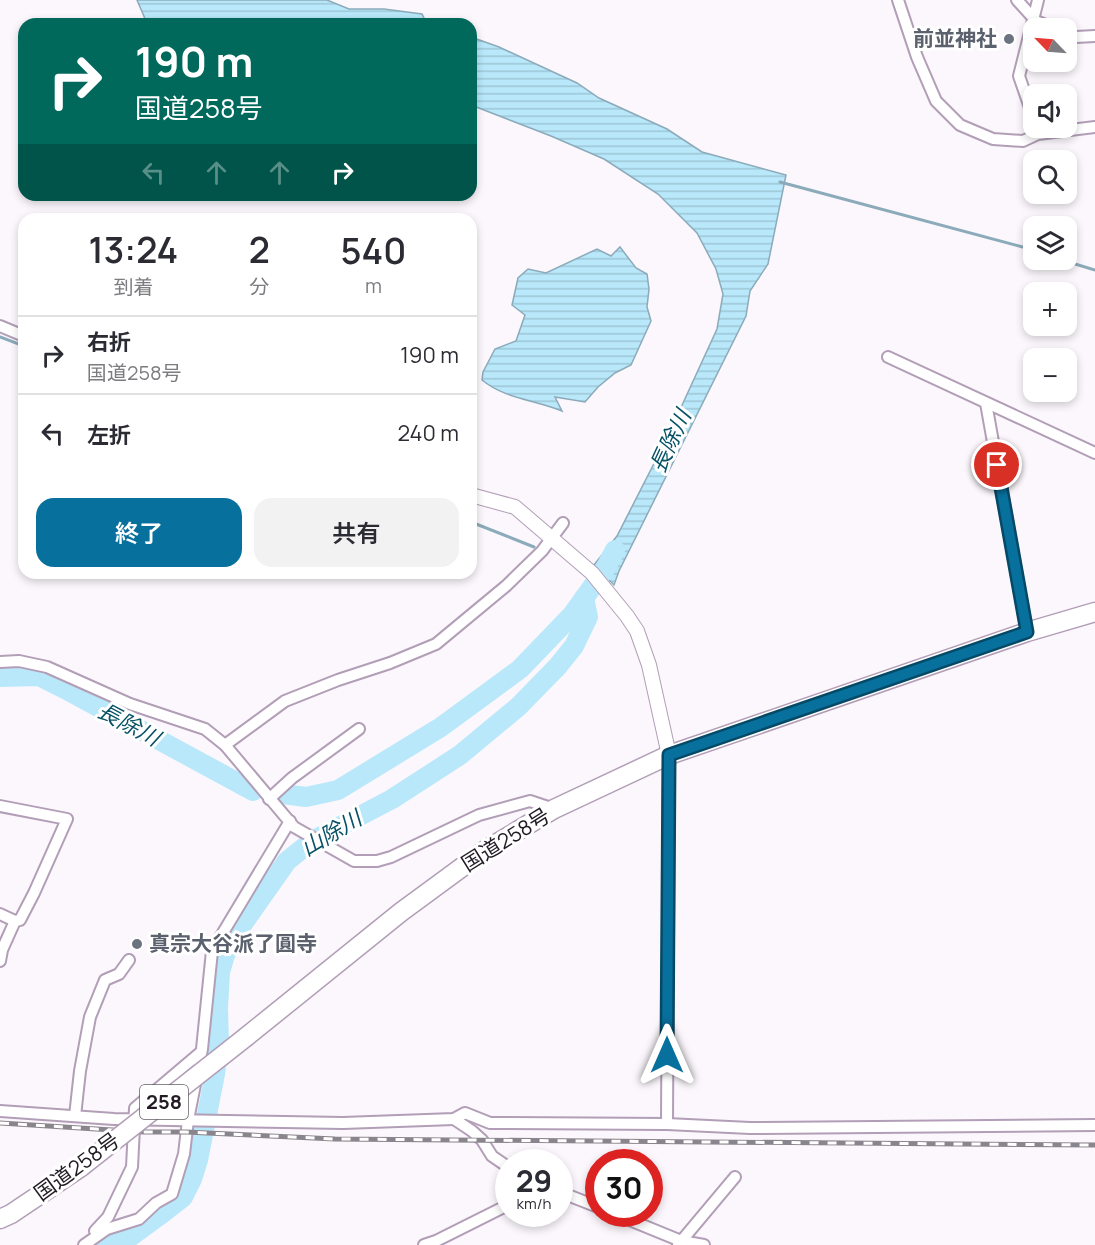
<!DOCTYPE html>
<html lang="ja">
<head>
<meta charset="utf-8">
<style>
  :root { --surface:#fff; --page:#f2f2f3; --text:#2b2b33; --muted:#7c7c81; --line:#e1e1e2; --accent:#08709d }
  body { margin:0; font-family:Manrope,"Noto Sans JP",sans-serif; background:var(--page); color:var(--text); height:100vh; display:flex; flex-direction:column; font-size:22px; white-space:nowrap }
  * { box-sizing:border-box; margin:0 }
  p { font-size:20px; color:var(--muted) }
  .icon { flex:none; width:33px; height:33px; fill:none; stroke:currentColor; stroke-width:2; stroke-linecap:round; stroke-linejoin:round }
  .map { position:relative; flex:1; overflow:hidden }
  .panel { position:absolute; left:18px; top:213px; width:459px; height:366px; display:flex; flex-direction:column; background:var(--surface); border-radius:18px; box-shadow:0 3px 9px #0003 }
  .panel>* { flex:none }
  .top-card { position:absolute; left:18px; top:18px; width:459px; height:183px; border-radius:18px; box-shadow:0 3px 9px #0003; background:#00695c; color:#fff; overflow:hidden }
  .needle { width:39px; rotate:295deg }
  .fabs { position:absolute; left:1023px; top:18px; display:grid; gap:12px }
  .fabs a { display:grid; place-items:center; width:54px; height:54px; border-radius:12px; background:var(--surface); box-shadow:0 3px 9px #0003; font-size:30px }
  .speed { position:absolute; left:495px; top:1149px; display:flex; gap:12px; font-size:30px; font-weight:700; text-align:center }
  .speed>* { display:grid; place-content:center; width:78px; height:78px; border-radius:50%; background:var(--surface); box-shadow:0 3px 9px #0003; line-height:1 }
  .speed small { font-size:15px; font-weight:400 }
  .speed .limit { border:9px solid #d22; background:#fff; color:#111 }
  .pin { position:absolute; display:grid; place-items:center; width:51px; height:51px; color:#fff; margin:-26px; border:3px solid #fff; border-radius:50%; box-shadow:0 2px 6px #0007 }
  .me { position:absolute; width:66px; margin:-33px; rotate:0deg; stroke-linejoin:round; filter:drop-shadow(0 0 4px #0008) }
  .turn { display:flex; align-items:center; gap:21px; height:126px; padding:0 18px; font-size:27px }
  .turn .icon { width:78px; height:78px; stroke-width:2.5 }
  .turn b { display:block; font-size:42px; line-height:51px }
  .lanes { display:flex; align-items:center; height:57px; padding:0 18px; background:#0003; justify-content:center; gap:30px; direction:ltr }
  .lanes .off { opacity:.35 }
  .eta { display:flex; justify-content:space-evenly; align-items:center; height:102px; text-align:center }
  .eta b { font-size:36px; font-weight:600; line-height:42px }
  .primary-button { display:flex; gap:12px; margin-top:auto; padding:12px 18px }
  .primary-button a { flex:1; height:69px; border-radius:18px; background:var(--accent); color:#fff; font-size:24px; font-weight:600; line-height:69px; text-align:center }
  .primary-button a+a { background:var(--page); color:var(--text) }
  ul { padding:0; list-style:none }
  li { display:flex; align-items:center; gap:18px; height:78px; padding:0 18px; border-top:2px solid var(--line) }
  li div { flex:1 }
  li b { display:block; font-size:22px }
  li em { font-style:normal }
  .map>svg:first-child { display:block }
  .water { fill:url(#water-rules); stroke:#8baaba; stroke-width:1.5 }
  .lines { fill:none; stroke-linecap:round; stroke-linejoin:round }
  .stream { stroke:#8baaba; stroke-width:3 }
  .river { stroke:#b8e8fa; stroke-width:20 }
  .street-casing { stroke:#b29eb7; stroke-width:14 }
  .secondary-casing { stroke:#b29eb7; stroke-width:16 }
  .highway-casing { stroke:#b29eb7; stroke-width:21 }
  .street { stroke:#fff; stroke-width:10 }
  .secondary { stroke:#fff; stroke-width:14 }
  .highway { stroke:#fff; stroke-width:18 }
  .rail-casing { stroke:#8a858c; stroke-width:5 }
  .rail { stroke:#fff; stroke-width:3; stroke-dasharray:9; stroke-linecap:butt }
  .highway-bridge-casing { stroke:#b29eb7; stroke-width:21; stroke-linecap:butt }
  .highway-bridge { stroke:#fff; stroke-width:18 }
  .route-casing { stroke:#054966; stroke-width:15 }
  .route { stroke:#08709d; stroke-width:10 }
  .worship-dot { fill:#6b7280; stroke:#fff; stroke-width:2 }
  .labels { text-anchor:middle; stroke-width:6; stroke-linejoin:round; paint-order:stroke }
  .shield { fill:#fff; stroke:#645f66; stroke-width:1.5 }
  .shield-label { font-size:20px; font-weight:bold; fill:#221b24 }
  .worship-label { font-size:21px; font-weight:bold; fill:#5b616d; stroke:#fff; text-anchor:end }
  .street-label { font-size:21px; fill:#221b24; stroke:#fff }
  .water-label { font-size:22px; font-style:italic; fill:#075266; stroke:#fff }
</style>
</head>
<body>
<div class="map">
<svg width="1095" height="1245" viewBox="0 0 1095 1245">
  <defs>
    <pattern id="water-rules" width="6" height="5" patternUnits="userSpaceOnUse" patternTransform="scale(1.5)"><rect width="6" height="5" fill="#b8e8fa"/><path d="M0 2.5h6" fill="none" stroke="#9ec6d6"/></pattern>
  </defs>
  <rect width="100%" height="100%" fill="#fbf7fc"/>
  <g class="water">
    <polygon points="137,0 327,0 349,9 384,9 422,14 426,22 432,24 154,24 146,21"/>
    <polygon points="471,37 499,47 577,83 599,98 667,129 702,152 786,175 768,264 750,291 746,316 619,571 614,585 594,565 617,536 666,440 717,329 723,294 716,269 697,233 658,194 604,159 551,136 471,105"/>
    <path d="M 620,247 L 636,268 L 647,274 L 649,289 L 647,307 L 651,321 L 631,365 L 615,373 L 598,387 L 585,402 L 555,397 L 562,411 C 536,400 505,399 482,380 L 483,372 L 495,349 L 516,341 L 525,315 L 512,305 L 518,278 L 528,269 L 546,273 L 597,249 L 611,256 Z"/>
  </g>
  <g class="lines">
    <g class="stream">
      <polyline points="780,182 1034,250"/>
      <polyline points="1062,260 1095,270"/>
      <polyline points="0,337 24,346"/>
      <polyline points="471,522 534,547"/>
    </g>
    <g class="river">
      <polyline points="0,677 39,676 65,689 253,791"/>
      <polyline points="283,794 306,797 338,790 441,727 520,669 572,615 605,569 615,550"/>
      <polyline points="105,1245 130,1237 160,1215 183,1197 192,1179 198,1160 215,1074 219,1043 218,1008 220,972 225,955 237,932 287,861 312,841 392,799 460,755 519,706 558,666 574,646 588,617 584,598"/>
    </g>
    <g class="street-casing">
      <g id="street">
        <polyline points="898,0 917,57 936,101 960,125 993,139 1023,141 1038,134 1095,127"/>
        <polyline points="1017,0 1036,21 1053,28"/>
        <polyline points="1066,34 1076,37 1095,36"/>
        <polyline points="1034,119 1019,76 1038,0"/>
        <polyline points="0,326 24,336"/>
        <polyline points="888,357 1095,453"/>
        <polyline points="986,403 1027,632"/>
        <polyline points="0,662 19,661 47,667 130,704 205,729 225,745 294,827 354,861 377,861 391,857 479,815 530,801 554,809"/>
        <polyline points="225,745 285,701 338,680 390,663 436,644 506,586 542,551 563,523"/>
        <polyline points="269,799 292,778 359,729"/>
        <polyline points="0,806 67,819 34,893 20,920 15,921 0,914"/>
        <polyline points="0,961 2,950 15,921"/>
        <polyline points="0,1111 114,1119 343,1123 454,1119 465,1113 490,1123 667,1124 750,1128 1095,1125"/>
        <polyline points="75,1116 80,1071 90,1017 105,980 119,974 129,960"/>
        <polyline points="454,1119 472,1131 482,1140 492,1156 508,1167"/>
        <polyline points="667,1124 669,755"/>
        <polyline points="560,1192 598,1207"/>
        <polyline points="615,1214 681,1241 704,1245"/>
        <polyline points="95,1231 108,1217 132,1167 135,1108 201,1052"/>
        <polyline points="84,1245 107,1229 139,1219 156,1203 172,1194 184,1154 188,1120 202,1049 212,951 290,821"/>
        <polyline points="424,1245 436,1241 508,1205"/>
        <polyline points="678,1245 735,1177"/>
      </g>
    </g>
    <g class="secondary-casing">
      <polyline id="secondary" points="471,495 515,507 592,573 627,616 637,631 649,665 669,755"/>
    </g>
    <g class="highway-casing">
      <g id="highway">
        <polyline points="246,1037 401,912 484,851 554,809 669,755 1027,632 1095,612"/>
        <polyline points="0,1219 11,1214 81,1167"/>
      </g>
    </g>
    <use href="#street" class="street"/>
    <use href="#secondary" class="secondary"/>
    <use href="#highway" class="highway"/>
    <g class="rail-casing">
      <polyline id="rail" points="0,1123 144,1132 186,1132 335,1139 1095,1145"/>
    </g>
    <use href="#rail" class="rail"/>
    <g class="highway-bridge-casing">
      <polyline id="highway-bridge" points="81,1167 246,1037"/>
    </g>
    <use href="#highway-bridge" class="highway-bridge"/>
  </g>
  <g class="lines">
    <g class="route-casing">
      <polyline id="route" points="667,1055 669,755 1027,632 997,465"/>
    </g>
    <use href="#route" class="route"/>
  </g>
  <g class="worship-dot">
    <circle cx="1009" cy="39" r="6"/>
    <circle cx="137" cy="944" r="6"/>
  </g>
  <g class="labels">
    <rect class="shield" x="140" y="1085" width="48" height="34" rx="4.5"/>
    <g class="shield-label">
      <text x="164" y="1109">258</text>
    </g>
    <g class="worship-label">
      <text x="997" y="46">前並神社</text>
      <text x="149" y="951" text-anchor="start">真宗大谷派了圓寺</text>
    </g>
    <g class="street-label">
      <text transform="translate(506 840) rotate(-32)" y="7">国道258号</text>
      <text transform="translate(77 1167) rotate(-36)" y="7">国道258号</text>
    </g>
    <g class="water-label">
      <text transform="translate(670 441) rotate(-65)" y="8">長除川</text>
      <text transform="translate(129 724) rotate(28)" y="8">長除川</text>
      <text transform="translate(331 833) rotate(-31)" y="8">山除川</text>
    </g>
  </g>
</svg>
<div class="fabs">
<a><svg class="needle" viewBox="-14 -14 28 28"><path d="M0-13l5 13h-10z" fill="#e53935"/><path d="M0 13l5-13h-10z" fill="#7c7c81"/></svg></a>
<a><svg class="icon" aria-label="sound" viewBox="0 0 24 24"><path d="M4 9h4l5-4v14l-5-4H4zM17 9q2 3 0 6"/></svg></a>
<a><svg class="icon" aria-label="search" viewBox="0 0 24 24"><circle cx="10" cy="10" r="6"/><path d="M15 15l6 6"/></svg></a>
<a><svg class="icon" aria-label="layers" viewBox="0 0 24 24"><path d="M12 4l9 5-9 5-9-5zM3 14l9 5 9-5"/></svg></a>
<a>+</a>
<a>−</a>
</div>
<div class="speed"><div>29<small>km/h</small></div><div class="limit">30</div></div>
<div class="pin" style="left:997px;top:465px;background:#d93025"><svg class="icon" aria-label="arrive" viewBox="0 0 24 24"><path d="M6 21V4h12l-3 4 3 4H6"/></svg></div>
<svg class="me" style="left:667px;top:1055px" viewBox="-20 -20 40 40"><path d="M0-17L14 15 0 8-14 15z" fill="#08709d" stroke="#fff" stroke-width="4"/></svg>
<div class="top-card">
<div class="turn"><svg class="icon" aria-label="right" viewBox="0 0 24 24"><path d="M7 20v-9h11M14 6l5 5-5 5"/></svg><div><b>190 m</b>国道258号</div></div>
<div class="lanes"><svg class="icon off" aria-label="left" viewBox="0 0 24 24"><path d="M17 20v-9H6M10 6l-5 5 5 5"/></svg><svg class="icon off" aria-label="ahead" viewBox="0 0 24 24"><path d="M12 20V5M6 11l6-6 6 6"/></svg><svg class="icon off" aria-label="ahead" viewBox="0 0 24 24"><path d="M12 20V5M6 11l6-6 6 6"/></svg><svg class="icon" aria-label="right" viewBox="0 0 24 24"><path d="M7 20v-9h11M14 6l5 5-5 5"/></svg></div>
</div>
<section class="panel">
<div class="eta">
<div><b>13:24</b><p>到着</p></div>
<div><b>2</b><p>分</p></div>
<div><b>540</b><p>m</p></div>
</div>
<ul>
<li><svg class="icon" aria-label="right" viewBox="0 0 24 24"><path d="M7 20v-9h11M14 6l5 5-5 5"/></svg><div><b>右折</b><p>国道258号</p></div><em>190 m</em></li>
<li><svg class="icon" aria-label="left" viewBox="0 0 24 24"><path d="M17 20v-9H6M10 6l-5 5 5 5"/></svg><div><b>左折</b></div><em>240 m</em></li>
</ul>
<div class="primary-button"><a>終了</a><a>共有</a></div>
</section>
</div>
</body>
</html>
